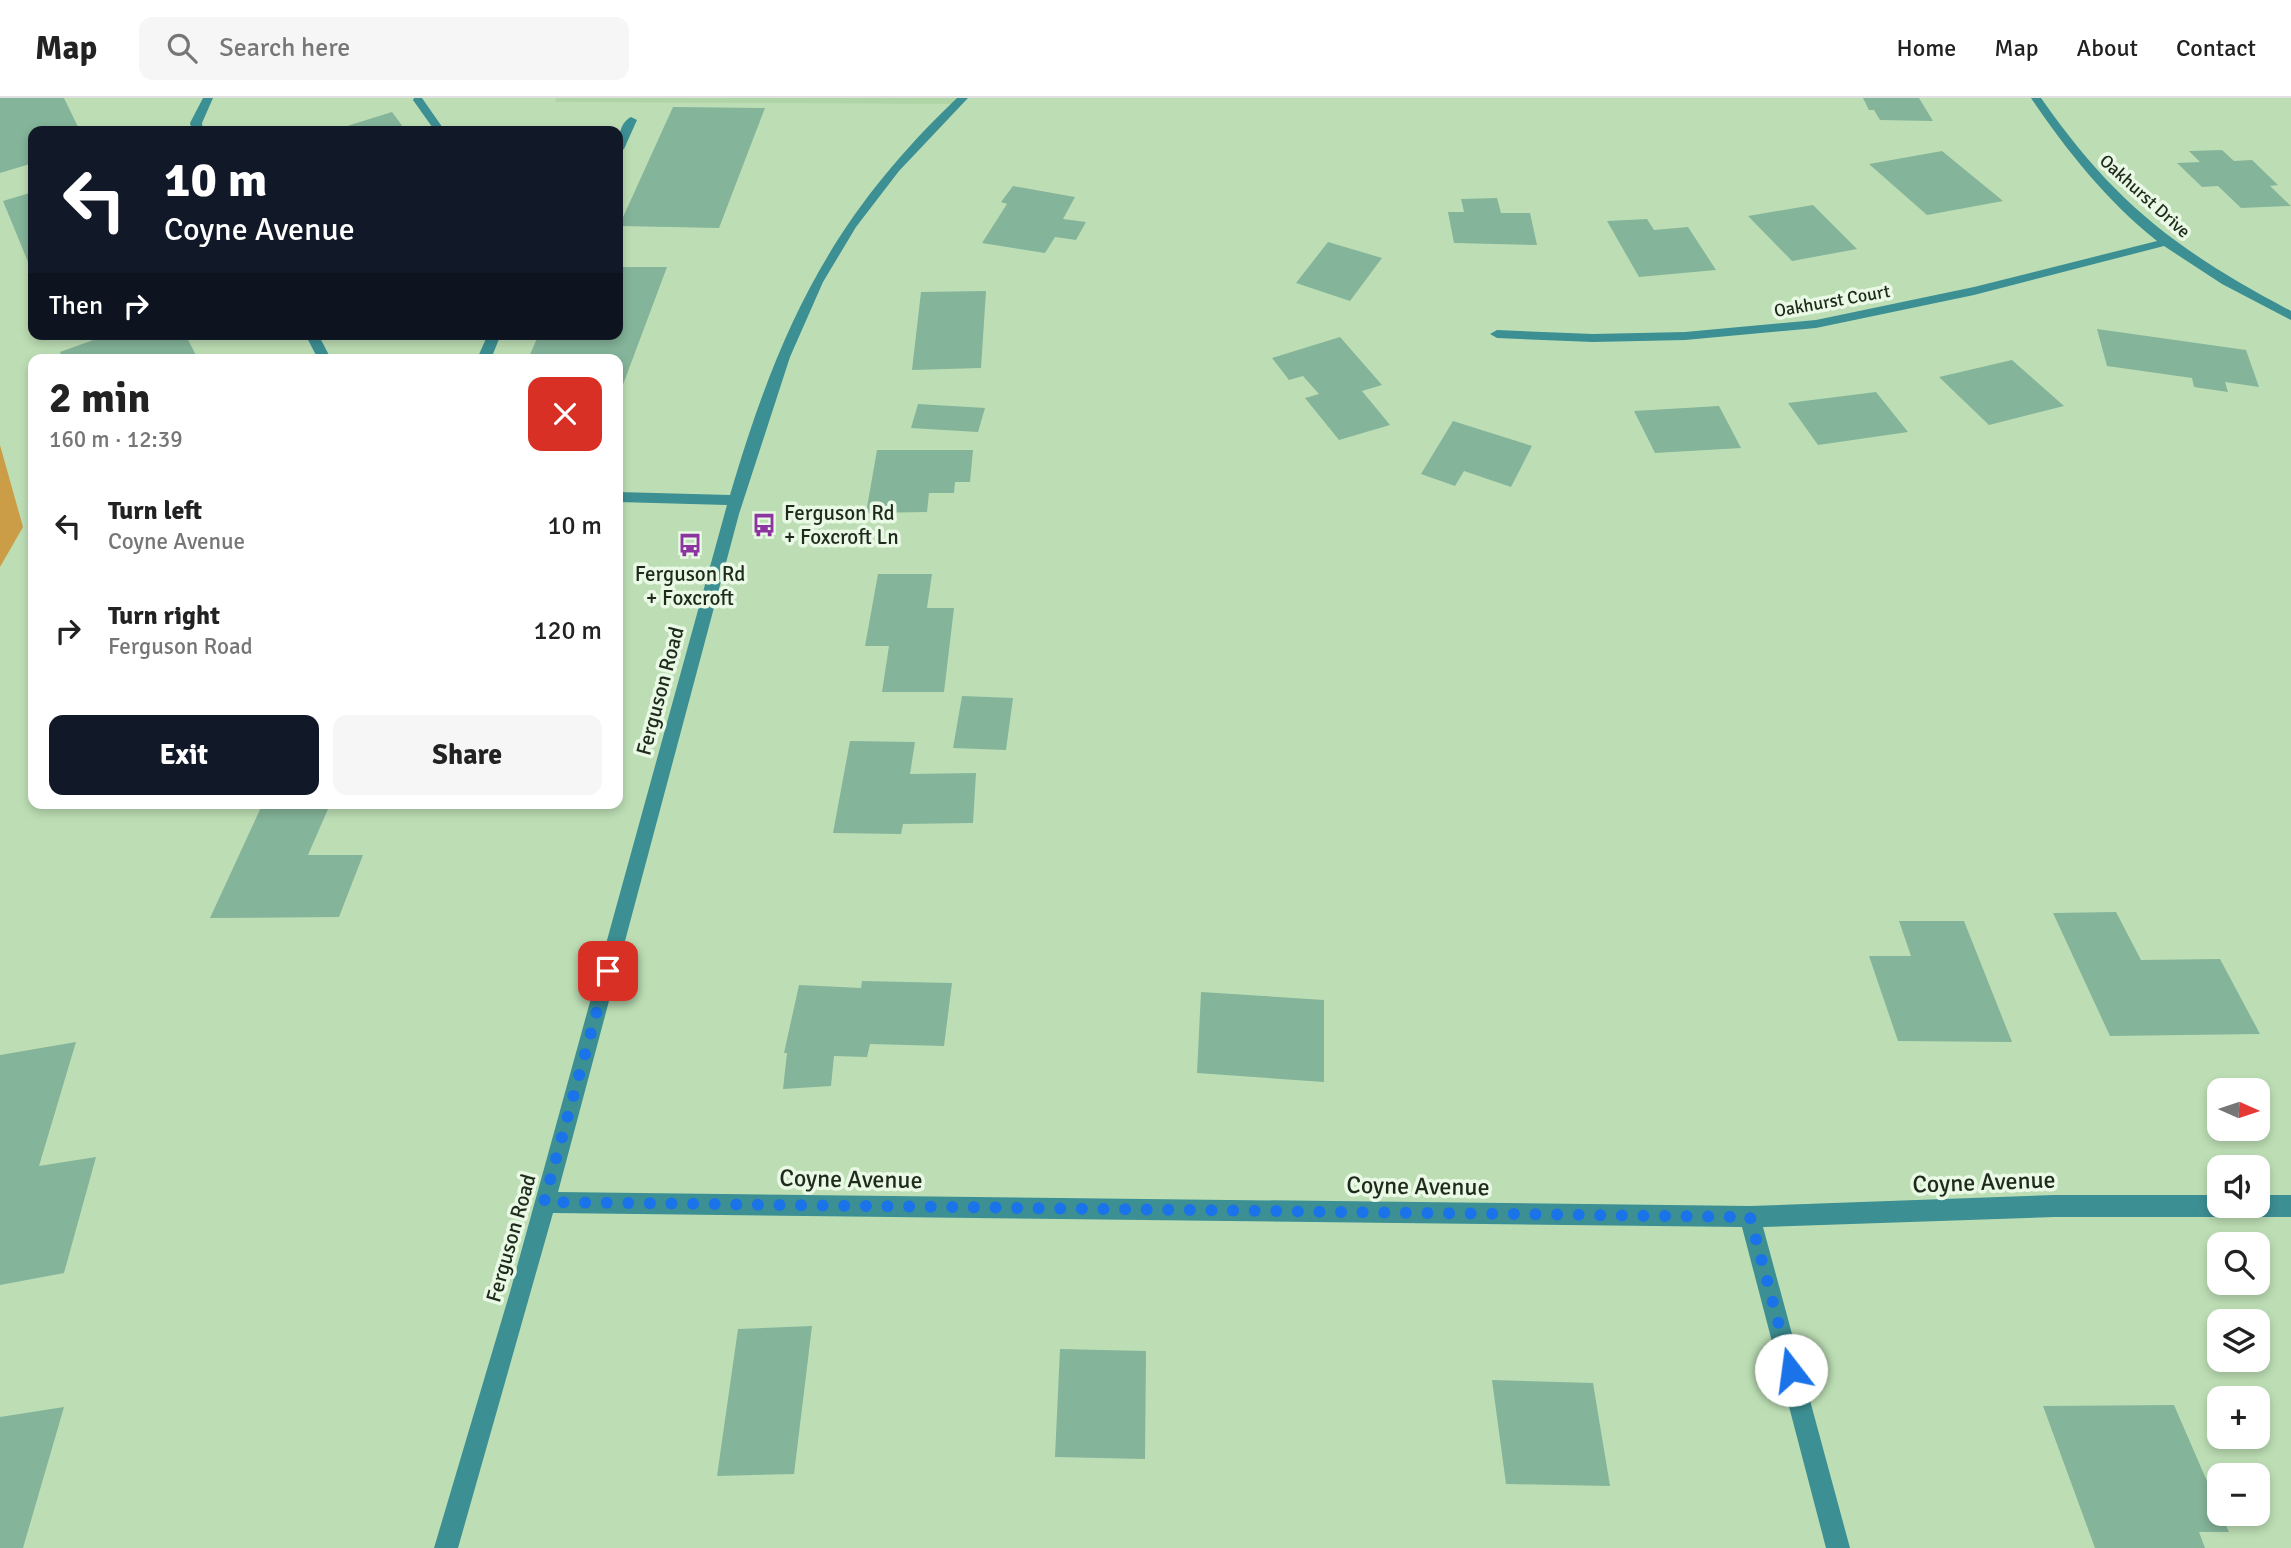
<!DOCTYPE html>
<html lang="en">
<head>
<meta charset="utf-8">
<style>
  :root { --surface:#fff; --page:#f6f6f6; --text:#222; --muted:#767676; --line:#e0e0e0; --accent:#111827 }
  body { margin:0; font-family:Signika,sans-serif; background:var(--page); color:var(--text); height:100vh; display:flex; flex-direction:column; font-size:26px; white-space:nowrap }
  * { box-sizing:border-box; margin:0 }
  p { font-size:23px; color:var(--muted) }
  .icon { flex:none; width:38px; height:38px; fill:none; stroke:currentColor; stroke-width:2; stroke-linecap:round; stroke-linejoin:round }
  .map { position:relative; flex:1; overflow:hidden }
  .details { position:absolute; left:28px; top:256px; width:595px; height:455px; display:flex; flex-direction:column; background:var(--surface); border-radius:14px; box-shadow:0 4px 10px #0003 }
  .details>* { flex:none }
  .hud { position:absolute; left:28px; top:28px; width:595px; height:214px; border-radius:14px; box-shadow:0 4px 10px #0003; background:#111827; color:#fff; overflow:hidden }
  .needle { width:46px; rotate:93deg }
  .tools { position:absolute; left:2207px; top:980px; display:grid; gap:14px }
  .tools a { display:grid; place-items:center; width:63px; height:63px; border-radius:14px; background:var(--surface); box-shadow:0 4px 10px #0003; font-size:35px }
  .pin { position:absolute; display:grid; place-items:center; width:60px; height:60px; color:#fff; margin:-30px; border-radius:14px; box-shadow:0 4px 10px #0006 }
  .me { position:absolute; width:77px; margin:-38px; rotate:345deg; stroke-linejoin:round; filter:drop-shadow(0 0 5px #0008) }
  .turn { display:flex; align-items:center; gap:24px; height:147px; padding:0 21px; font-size:32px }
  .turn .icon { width:91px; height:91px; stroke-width:2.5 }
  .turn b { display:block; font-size:49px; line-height:60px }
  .then { display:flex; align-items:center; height:66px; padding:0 21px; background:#0003; gap:14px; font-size:26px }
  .round { display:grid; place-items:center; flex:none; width:74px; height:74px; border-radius:14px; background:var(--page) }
  .summary { display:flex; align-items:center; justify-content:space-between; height:119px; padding:0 21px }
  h1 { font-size:42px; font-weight:800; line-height:52px }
  .cta { display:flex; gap:14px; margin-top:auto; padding:14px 21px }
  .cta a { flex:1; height:80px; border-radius:14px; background:var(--accent); color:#fff; font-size:28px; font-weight:800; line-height:80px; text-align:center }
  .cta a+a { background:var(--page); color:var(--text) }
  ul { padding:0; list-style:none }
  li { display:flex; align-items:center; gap:21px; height:105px; padding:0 21px }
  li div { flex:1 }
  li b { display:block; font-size:26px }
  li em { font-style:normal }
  header { display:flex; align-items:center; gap:42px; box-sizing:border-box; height:98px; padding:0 35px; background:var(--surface); border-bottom:2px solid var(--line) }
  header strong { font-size:33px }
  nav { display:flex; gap:38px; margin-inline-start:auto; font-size:24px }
  .search { width:490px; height:63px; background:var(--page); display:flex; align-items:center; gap:18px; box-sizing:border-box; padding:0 24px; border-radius:14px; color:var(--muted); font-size:26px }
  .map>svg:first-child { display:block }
  .built { fill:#afd4a5 }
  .forest { fill:#cc9d47 }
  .building { fill:#84b499 }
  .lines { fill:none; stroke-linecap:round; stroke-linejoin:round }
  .minor { fill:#3c8f93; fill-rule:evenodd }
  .route { stroke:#1a73e8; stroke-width:12; stroke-dasharray:0 21.6 }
  .labels { text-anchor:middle; stroke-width:7; stroke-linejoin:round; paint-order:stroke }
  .far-street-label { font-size:18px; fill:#1e2a1b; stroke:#e9f9e5 }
  .poi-label { font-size:21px; fill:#1e2a1b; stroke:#e9f9e5; text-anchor:start }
  .street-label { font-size:21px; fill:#1e2a1b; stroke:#e9f9e5 }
  .near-street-label { font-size:24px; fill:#1e2a1b; stroke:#e9f9e5 }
</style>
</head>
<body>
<header>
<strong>Map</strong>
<div class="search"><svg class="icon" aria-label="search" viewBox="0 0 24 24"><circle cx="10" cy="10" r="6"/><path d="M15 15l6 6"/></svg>Search here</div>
<nav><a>Home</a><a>Map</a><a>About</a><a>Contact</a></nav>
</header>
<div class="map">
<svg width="2291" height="1450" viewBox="0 0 2291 1450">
  <rect width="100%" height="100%" fill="#bddeb5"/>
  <polygon class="built" points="556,0 963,0 957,6 555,4"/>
  <polygon class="forest" points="0,347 23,429 0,469"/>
  <g class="building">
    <polygon points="0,0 64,0 80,33 33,33 33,65 0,75"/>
    <polygon points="1863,0 1919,0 1933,23 1880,22 1874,12 1869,12"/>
    <polygon points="673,9 765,10 719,130 619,128"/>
    <polygon points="392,14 406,33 331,33"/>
    <polygon points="2222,52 2234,63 2252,62 2278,87 2270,88 2291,108 2241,110 2218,88 2202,89 2177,65 2200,64 2189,53"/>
    <polygon points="1942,53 2003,103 1927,117 1869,66"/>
    <polygon points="1013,88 1075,99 1063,121 1086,124 1076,142 1055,139 1045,155 982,145 1007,106 1001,104"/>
    <polygon points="33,94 33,176 3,103"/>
    <polygon points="1497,100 1501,115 1530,115 1537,147 1454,145 1448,114 1464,114 1461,101"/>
    <polygon points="1813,107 1857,151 1792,163 1748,118"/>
    <polygon points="1647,121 1654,132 1688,129 1716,172 1639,179 1607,123"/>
    <polygon points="1328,144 1382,160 1350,203 1296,185"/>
    <polygon points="618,169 667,169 618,300 618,261 528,261 539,236 618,236"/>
    <polygon points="986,193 981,270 912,272 921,194"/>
    <polygon points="2097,231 2246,252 2259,289 2225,284 2228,294 2194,289 2192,280 2107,268"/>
    <polygon points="110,236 185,236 198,261 63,261 60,254"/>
    <polygon points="1340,239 1382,287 1362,293 1390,327 1339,342 1305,300 1319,296 1303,278 1289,282 1272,260"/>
    <polygon points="2012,262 2064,308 1989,327 1939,279"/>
    <polygon points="1876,294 1908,334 1818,347 1788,305"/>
    <polygon points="918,306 985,310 978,334 911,330"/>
    <polygon points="1719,308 1741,350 1655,355 1634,313"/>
    <polygon points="1453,323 1532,348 1511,389 1464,373 1455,388 1421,376"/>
    <polygon points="877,352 973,352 970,384 955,384 954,395 929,395 927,414 866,415"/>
    <polygon points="878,476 932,476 927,510 954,510 944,594 882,594 889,548 865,548"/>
    <polygon points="962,598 1013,600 1006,652 953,650"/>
    <polygon points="850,643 915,644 910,676 976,675 973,725 903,726 901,736 833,735"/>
    <polygon points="263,705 347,705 345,711 328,711 308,757 363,757 339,819 210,820"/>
    <polygon points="2116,814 2141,862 2220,861 2260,936 2110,938 2053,815"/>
    <polygon points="1899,823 1964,823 2012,944 1898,943 1869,858 1911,858"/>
    <polygon points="862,883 952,885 944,948 870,946 867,959 834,958 831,988 783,991 787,955 784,955 799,887 861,890"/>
    <polygon points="1201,894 1324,902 1324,984 1197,975"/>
    <polygon points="76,944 39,1068 96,1059 64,1175 0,1187 0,957"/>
    <polygon points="812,1228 794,1376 717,1378 738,1231"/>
    <polygon points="1060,1251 1146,1253 1145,1361 1055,1359"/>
    <polygon points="1492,1282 1593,1285 1610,1388 1506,1386"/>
    <polygon points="2174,1307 2229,1434 2199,1434 2205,1450 2095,1450 2043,1308"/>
    <polygon points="64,1309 23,1450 0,1450 0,1319"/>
  </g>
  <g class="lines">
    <g class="minor">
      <polygon points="203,0 213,0 202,25 203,33 192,33 190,25"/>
      <polygon points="414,0 422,0 445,33 435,33 413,2"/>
      <path d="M 957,0 L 968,0 L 899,73 L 856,129 L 823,184 L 790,259 L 739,416 L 558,1094 L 1750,1108 L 2054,1097 L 2219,1097 L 2219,1108 L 2258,1108 L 2258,1097 L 2291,1097 L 2291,1119 L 2054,1119 L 1763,1129 L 1850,1450 L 1826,1450 L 1742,1129 L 553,1115 L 458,1450 L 434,1450 L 510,1194 L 727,407 L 618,404 L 618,394 L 730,397 C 779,231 830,121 957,0 Z"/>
      <path d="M 2031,0 L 2041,0 C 2115,106 2178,153 2291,213 L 2291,222 L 2222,186 L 2164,148 L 1974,197 L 1816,230 L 1685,242 L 1593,244 L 1497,240 L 1490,236 L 1497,232 L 1593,236 L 1685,234 L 1816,222 L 1974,189 L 2157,143 C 2106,102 2067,53 2031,0 Z"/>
      <path d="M 631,19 L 637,22 L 624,51 L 618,54 C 618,42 619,25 631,19 Z"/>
      <polygon points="305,236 318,236 331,261 318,261"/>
      <polygon points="488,236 501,236 491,261 477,261"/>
    </g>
  </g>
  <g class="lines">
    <polyline class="route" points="608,873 544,1104 1750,1119 1791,1272"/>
  </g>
  <defs>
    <g id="bus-bare" transform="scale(1.89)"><path d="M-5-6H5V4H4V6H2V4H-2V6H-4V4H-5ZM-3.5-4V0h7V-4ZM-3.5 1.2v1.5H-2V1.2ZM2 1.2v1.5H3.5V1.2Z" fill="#8c34a0" stroke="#e9f9e5" stroke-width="2.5" paint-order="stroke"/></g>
  </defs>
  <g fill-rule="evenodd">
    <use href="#bus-bare" x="764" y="427"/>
    <use href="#bus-bare" x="690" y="447"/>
  </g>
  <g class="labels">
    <g class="far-street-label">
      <text transform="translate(2145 98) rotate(42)" y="6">Oakhurst Drive</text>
      <text transform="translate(1832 203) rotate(-10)" y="6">Oakhurst Court</text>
    </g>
    <g class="poi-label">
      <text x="784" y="422">Ferguson Rd<tspan x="784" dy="24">+ Foxcroft Ln</tspan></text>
      <text x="690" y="483" text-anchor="middle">Ferguson Rd<tspan x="690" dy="24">+ Foxcroft</tspan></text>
    </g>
    <g class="street-label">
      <text transform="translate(660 593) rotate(-75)" y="7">Ferguson Road</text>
      <text transform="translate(511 1140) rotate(-74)" y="7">Ferguson Road</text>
    </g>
    <g class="near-street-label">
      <text transform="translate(851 1081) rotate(1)" y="8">Coyne Avenue</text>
      <text transform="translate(1984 1084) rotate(-2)" y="8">Coyne Avenue</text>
      <text transform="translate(1418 1088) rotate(1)" y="8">Coyne Avenue</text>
    </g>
  </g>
</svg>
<div class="tools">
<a><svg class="needle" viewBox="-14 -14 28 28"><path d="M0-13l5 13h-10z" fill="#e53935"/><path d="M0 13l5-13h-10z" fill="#767676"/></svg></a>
<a><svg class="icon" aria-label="sound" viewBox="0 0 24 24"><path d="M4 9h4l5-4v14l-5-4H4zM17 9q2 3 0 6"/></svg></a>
<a><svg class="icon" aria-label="search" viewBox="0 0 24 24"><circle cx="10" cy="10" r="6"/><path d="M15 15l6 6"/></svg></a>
<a><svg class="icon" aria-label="layers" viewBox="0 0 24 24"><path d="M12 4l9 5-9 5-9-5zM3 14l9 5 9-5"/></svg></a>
<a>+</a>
<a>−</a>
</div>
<div class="pin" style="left:608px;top:873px;background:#d93025"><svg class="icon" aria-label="arrive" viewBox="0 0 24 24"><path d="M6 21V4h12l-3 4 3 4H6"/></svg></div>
<svg class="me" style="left:1791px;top:1272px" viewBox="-20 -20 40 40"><circle r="19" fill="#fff"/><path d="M0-13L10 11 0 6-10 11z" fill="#1a73e8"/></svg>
<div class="hud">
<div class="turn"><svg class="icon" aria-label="left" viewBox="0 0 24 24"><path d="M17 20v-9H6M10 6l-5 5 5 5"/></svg><div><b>10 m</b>Coyne Avenue</div></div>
<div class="then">Then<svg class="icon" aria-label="right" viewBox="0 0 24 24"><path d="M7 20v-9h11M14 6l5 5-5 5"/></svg></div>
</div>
<section class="details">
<div class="summary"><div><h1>2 min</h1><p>160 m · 12:39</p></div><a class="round" style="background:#d93025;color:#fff"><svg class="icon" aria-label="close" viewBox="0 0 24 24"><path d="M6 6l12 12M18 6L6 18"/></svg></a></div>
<ul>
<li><svg class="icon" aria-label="left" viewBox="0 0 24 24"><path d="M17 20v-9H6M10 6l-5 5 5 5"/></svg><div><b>Turn left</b><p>Coyne Avenue</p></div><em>10 m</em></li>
<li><svg class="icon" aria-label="right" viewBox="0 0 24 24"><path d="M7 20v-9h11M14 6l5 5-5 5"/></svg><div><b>Turn right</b><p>Ferguson Road</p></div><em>120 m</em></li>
</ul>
<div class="cta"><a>Exit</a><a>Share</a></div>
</section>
</div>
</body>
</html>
